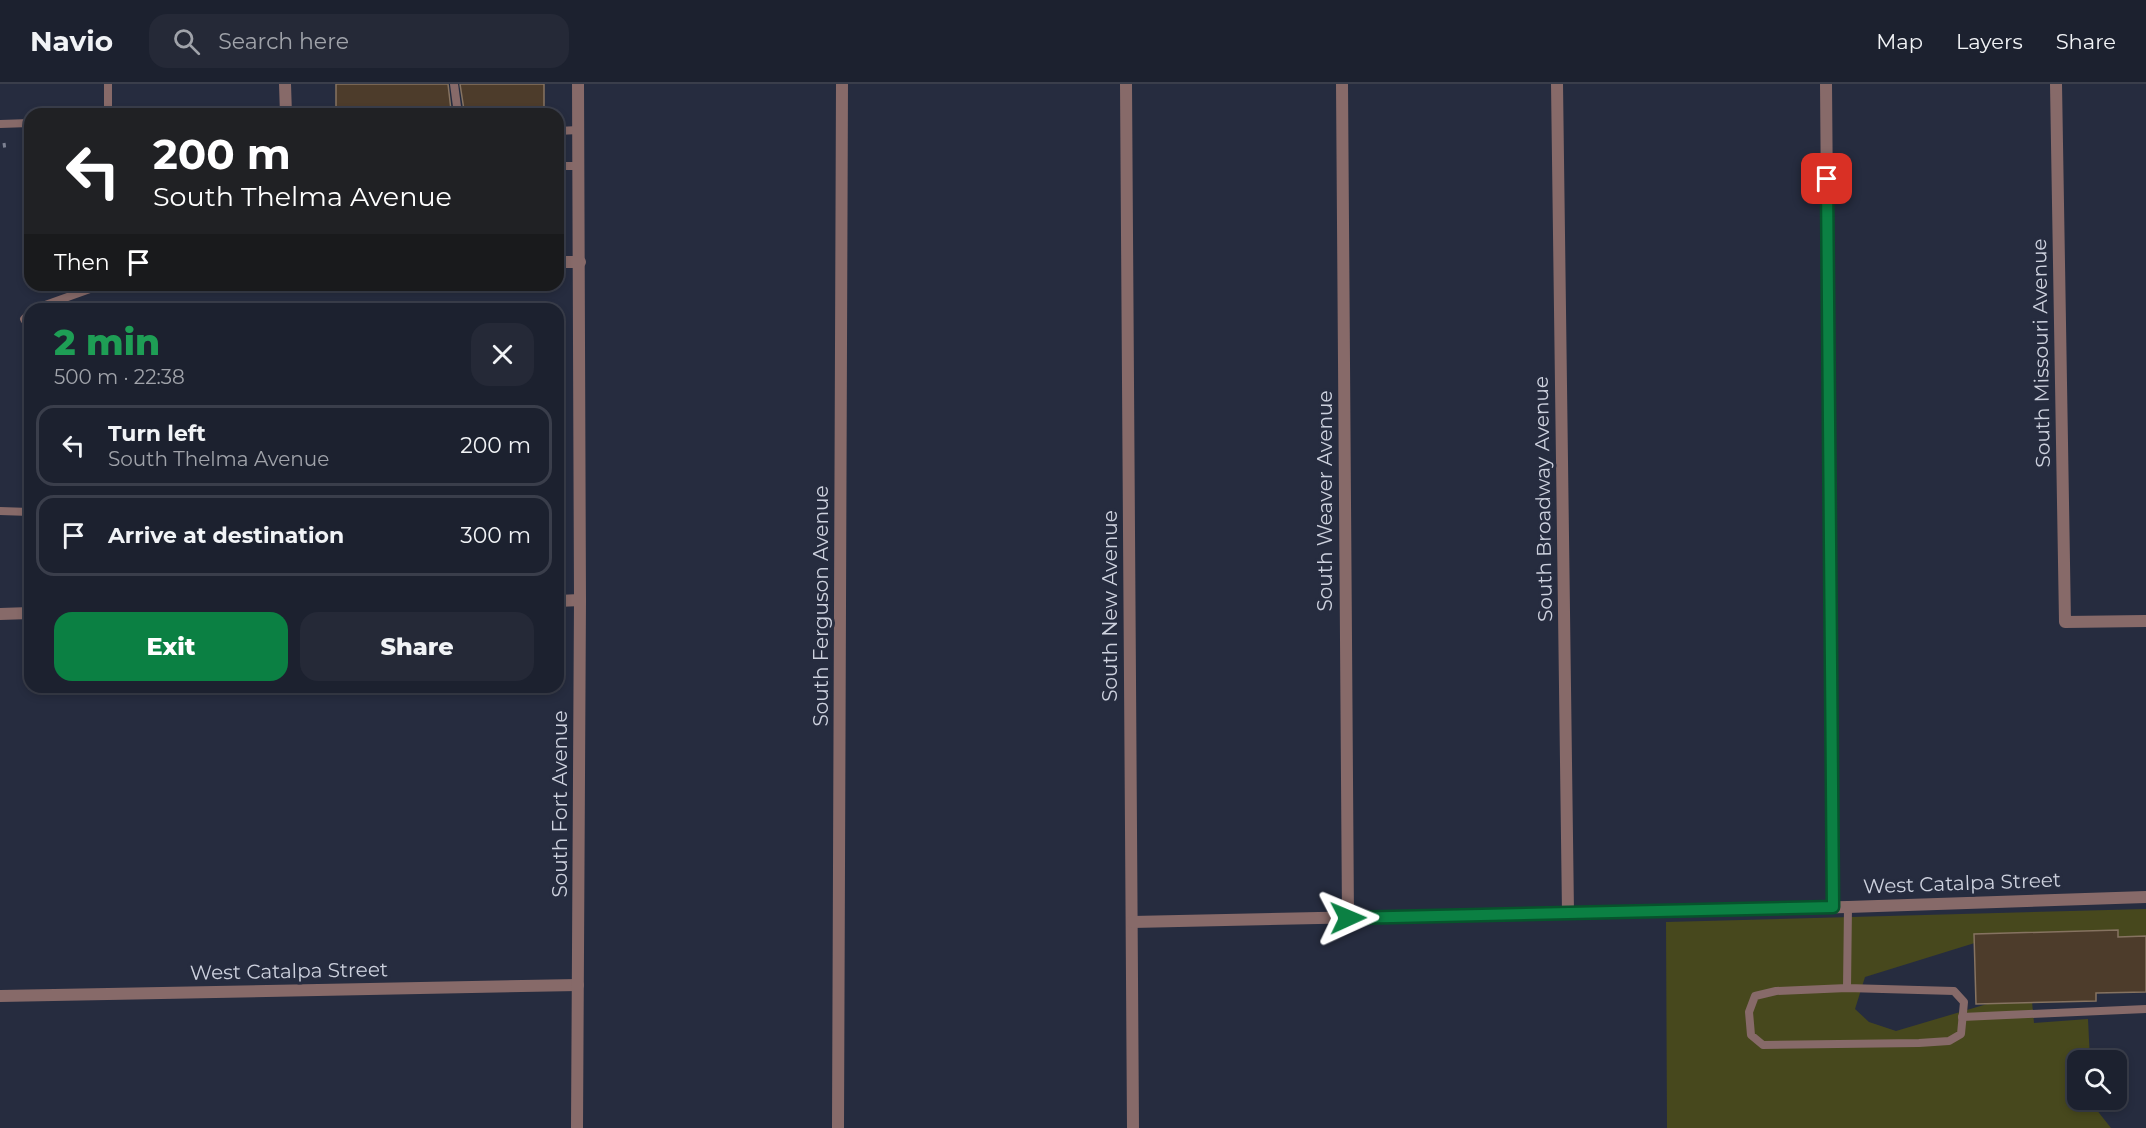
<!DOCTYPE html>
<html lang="en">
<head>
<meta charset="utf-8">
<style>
  :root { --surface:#1c212f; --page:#252937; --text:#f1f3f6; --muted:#a0a3aa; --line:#3a3e4b; --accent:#0b8043 }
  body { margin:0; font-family:Montserrat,sans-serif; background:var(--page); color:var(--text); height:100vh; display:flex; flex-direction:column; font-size:22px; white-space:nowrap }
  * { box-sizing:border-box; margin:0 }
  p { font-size:20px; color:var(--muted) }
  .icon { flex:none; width:33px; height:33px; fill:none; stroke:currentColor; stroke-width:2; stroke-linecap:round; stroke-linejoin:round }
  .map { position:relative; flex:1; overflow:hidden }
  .details { position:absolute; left:24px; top:219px; width:540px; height:390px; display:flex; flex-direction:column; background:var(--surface); border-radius:18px; box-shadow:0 3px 9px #0003,0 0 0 2px var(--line) }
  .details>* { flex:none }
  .guide { position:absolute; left:24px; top:24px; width:540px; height:183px; border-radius:18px; box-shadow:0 3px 9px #0003,0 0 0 2px var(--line); background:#202124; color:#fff; overflow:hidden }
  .controls { position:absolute; left:2067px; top:966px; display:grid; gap:12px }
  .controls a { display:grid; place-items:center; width:60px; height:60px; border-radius:12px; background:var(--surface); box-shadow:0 3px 9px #0003,0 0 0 2px var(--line); font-size:30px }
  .pin { position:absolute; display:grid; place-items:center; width:51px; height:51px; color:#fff; margin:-26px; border-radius:12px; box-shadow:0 3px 9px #0006 }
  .me { position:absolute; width:66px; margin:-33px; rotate:89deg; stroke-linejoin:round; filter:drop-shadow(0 0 4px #0008) }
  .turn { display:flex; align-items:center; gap:21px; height:126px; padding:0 30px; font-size:27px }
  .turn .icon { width:78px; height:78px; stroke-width:2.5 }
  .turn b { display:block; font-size:42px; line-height:51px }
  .then { display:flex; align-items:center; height:57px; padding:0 30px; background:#0003; gap:12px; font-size:22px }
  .round { display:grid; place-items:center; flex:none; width:63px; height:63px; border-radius:18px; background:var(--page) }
  .head { display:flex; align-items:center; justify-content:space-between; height:102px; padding:0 30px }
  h1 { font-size:36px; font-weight:800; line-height:45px; color:#1e9e55 }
  .button { display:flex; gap:12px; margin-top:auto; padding:12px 30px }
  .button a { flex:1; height:69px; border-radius:18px; background:var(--accent); color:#fff; font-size:24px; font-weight:800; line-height:69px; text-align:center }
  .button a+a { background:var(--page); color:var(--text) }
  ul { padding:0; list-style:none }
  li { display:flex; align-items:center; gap:18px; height:81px; margin:0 12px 9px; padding:0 18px; border:3px solid var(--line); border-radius:18px }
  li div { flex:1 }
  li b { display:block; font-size:22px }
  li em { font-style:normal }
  header { display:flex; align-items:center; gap:36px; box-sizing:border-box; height:84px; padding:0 30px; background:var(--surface); border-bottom:2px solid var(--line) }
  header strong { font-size:28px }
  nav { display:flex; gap:33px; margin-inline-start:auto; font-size:21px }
  .search { width:420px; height:54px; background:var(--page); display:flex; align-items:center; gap:15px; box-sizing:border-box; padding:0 21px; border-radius:18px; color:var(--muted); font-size:22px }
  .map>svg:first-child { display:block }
  .green { fill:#47481d }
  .building { fill:#4d3c2b; stroke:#867361; stroke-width:1.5 }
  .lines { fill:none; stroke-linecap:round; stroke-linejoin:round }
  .path { stroke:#7c8191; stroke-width:3; stroke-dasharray:4.5 3; stroke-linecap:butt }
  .service { stroke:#876a69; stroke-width:8 }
  .minor { stroke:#876a69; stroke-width:12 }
  .tertiary { stroke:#876a69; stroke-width:12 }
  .route-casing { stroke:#07532c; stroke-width:15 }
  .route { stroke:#0b8043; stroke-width:10 }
  .labels { text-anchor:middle; stroke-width:6; stroke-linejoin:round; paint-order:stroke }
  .street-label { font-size:20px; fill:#cdd1de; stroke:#262c3f }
</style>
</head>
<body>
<header>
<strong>Navio</strong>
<div class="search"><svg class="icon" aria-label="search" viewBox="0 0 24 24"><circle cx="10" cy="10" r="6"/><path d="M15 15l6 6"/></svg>Search here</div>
<nav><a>Map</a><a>Layers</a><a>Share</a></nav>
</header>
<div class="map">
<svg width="2146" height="1044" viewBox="0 0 2146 1044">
  <rect width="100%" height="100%" fill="#262c3f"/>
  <polygon class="green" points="2146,825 2146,854 1994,853 1865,893 1855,925 1869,938 1896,947 2031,907 2034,939 2088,935 2090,976 2078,976 2078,1016 2092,1016 2092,1020 2111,1044 1667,1044 1666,838"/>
  <g class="building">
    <polygon points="336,0 448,0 451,26 450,30 336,30"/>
    <polygon points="460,0 544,0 544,23 464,26"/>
    <polygon points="2118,846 2118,853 2146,852 2146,908 2096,909 2096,917 1976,920 1974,850"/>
  </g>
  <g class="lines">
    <polyline class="path" points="4,59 5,66"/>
    <g class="service">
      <polyline points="454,0 458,30"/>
      <polyline points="108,30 108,0"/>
      <polyline points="0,40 30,39"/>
      <polyline points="558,47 578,46"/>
      <polyline points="558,82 579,82"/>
      <polyline points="34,225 90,205 95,201"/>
      <polyline points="30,229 24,235 30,245"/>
      <polyline points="0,427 30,428"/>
      <polyline points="1847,904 1954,907 1964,918 1961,950 1949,957 1919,959 1763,961 1751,951 1749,928 1755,912 1776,907 1847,904 1848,823"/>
      <polyline points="1962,933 2146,925"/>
    </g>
    <g class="minor">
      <polyline points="285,0 286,30"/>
      <polyline points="1126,0 1133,1044"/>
      <polyline points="1342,0 1348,834"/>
      <polyline points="1557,0 1568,829"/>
      <polyline points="1826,0 1833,823"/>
      <polyline points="2056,0 2065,538 2146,537"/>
      <polyline points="558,178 580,178"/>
      <polyline points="558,517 580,516"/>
      <polyline points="0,530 30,529"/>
      <polyline points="1132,838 1848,823 2146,813"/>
      <polyline points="0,912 578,901"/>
      <polyline points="838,1044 842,0"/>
    </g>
    <polyline class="tertiary" points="577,1044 580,516 578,0"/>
  </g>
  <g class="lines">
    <g class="route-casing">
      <polyline id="route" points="1348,834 1833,823 1827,95"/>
    </g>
    <use href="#route" class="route"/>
  </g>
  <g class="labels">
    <g class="street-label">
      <text transform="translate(2041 269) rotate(-91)" y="7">South Missouri Avenue</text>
      <text transform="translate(1543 415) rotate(-91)" y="7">South Broadway Avenue</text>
      <text transform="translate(1325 417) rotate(-90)" y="7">South Weaver Avenue</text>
      <text transform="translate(821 522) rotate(-90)" y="7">South Ferguson Avenue</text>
      <text transform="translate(1110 522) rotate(-90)" y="7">South New Avenue</text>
      <text transform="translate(560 720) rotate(-90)" y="7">South Fort Avenue</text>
      <text transform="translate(1962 799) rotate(-2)" y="7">West Catalpa Street</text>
      <text transform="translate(289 887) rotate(-1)" y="7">West Catalpa Street</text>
    </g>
  </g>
</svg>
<div class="controls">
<a><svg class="icon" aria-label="search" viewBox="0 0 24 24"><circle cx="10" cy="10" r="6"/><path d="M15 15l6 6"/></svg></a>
</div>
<div class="pin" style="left:1827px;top:95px;background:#d93025"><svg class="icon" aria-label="arrive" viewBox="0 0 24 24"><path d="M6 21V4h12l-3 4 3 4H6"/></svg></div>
<svg class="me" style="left:1348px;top:834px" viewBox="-20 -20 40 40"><path d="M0-17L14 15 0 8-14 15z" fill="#0b8043" stroke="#fff" stroke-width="4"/></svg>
<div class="guide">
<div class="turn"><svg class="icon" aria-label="left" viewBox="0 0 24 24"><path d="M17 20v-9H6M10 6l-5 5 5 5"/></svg><div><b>200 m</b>South Thelma Avenue</div></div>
<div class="then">Then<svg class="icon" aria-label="arrive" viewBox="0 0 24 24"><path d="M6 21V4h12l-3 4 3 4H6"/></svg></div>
</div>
<section class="details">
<div class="head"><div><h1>2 min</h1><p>500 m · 22:38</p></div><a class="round"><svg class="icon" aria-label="close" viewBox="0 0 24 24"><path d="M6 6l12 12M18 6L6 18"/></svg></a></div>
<ul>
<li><svg class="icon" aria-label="left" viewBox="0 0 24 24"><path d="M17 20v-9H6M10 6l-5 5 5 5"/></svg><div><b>Turn left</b><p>South Thelma Avenue</p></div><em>200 m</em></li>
<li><svg class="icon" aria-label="arrive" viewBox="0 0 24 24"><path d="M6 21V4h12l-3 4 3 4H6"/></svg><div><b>Arrive at destination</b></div><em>300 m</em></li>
</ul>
<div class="button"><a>Exit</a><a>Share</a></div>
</section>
</div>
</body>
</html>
